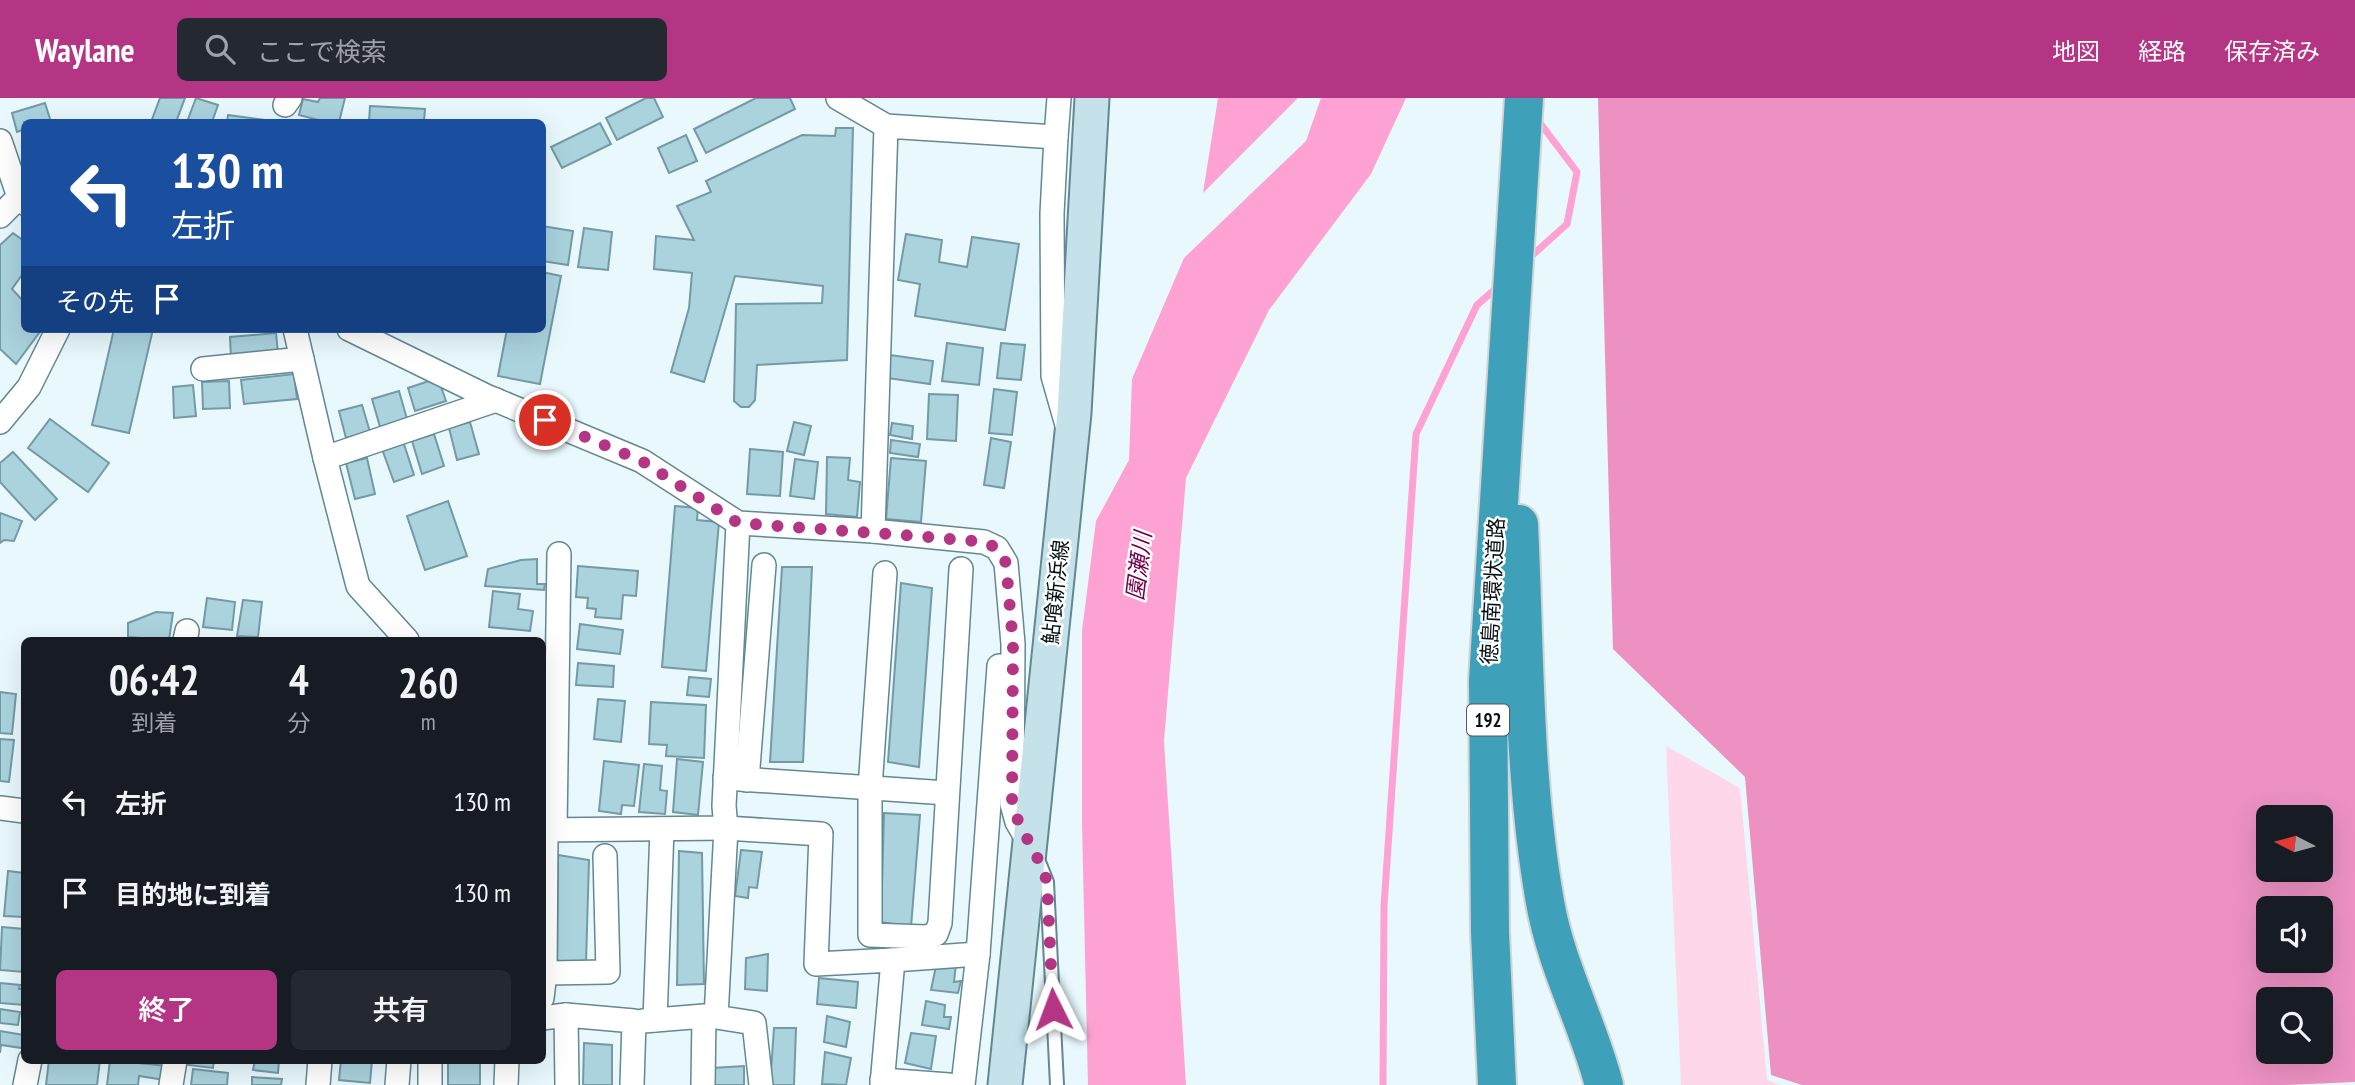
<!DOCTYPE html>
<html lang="ja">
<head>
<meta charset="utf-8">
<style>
  :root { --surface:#171b24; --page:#242831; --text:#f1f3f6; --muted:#9ea1a6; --accent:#b43583 }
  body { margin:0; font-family:"PT Sans Narrow","Noto Sans JP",sans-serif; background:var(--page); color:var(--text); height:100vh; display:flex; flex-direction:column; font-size:26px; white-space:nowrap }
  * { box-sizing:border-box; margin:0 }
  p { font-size:23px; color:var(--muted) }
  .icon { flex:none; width:38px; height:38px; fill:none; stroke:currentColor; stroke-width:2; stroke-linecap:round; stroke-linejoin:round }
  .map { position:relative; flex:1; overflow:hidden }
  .side { position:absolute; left:21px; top:539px; width:525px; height:427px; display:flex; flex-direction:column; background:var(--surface); border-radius:10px; box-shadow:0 7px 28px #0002 }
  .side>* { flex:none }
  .guide { position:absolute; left:21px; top:21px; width:525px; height:214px; border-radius:10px; box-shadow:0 7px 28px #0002; background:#1a4fa0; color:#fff; overflow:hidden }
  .needle { width:46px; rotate:276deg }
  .fabs { position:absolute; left:2256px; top:707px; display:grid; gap:14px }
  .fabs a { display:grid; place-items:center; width:77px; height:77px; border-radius:10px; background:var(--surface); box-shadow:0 7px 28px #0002; font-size:35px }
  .pin { position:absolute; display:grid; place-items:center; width:60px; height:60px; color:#fff; margin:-30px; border:4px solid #fff; border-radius:50%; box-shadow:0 2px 7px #0007 }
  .me { position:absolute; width:77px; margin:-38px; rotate:357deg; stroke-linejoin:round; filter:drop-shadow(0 0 5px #0008) }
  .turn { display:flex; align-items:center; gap:24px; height:147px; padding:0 35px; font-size:32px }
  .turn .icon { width:91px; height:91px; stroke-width:2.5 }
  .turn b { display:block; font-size:49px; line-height:60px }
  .then { display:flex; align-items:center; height:66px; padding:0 35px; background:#0003; gap:14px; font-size:26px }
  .eta { display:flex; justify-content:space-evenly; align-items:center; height:119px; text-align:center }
  .eta b { font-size:42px; font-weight:600; line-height:49px }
  .cta { display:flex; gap:14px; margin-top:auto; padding:14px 35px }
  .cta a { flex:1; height:80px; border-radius:10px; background:var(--accent); color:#fff; font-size:28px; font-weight:600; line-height:80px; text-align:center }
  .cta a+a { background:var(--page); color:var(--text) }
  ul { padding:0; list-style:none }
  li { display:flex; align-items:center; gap:21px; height:91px; padding:0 35px }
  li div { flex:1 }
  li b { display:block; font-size:26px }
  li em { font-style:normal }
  header { display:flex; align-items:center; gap:42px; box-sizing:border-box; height:98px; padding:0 35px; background:var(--accent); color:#fff }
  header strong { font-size:33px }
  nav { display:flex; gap:38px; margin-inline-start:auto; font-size:24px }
  .search { width:490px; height:63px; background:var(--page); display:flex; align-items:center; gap:18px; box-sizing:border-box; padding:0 24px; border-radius:10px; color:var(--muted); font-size:26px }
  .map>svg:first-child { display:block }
  .green { fill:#fed7ea }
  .forest { fill:#ec91c2; fill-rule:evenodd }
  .water { fill:#fea1d3 }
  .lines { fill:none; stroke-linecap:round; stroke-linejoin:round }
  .stream { stroke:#fea1d3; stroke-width:7 }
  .building { fill:#aad3de; stroke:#739aa5; stroke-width:2 }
  .lane-casing { stroke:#628893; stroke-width:16 }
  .street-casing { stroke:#628893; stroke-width:26 }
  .secondary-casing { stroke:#628893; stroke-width:37 }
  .highway-casing { stroke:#d2d4d5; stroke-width:42 }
  .lane { stroke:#fff; stroke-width:12 }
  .street { stroke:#fff; stroke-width:23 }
  .secondary { stroke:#c5e2ea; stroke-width:33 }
  .highway { stroke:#3fa0b9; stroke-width:38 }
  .route { stroke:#b43583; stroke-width:12; stroke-dasharray:0 21.6 }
  .labels { text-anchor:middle; stroke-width:5; stroke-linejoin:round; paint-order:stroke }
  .shield { fill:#fff; stroke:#4f585a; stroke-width:2 }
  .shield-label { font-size:19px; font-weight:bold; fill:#031014 }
  .street-label { font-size:21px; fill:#031014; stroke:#fff }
  .water-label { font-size:23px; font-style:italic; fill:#72004e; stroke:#fff }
</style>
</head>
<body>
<header>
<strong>Waylane</strong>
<div class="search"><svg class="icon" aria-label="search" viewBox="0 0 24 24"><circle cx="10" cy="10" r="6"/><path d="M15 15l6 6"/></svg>ここで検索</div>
<nav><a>地図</a><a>経路</a><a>保存済み</a></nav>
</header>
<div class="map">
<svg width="2355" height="987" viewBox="0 0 2355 987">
  <rect width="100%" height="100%" fill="#e8f8fd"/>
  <polygon class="green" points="1666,648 1740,690 1767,982 1781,987 1681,987"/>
  <path class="forest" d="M 1598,0 L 2355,0 L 2355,984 L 2283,987 L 1802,987 L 1771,977 L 1745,679 L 1613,551 ZM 2268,719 L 2320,719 L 2320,772 L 2268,772 ZM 2268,810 L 2320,810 L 2320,863 L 2268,863 ZM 2268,901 L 2320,901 L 2320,954 L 2268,954 Z"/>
  <g class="water">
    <polygon points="1218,0 1298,0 1203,95"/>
    <polygon points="1321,0 1406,0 1371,76 1269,212 1186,380 1164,643 1186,987 1088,987 1082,726 1082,533 1096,423 1129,362 1132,281 1184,160 1306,43"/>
  </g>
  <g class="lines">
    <g class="stream">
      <polyline points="1527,162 1567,126 1577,74 1537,21"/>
      <polyline points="1383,987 1384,808 1416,336 1477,207 1500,187"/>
    </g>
  </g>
  <g class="building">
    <polygon points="160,0 185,0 176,24 151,24"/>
    <polygon points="196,0 218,7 212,24 187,24"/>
    <polygon points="320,0 345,0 339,24 326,24 299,17 303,1 318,4"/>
    <polygon points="646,0 654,0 663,19 617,42 606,20"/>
    <polygon points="756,0 790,0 795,11 706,55 694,31"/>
    <polygon points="45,5 51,24 24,24 24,36 23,32 17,34 12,15"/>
    <polygon points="370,8 425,11 424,24 369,24"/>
    <polygon points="228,17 280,24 227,24"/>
    <polygon points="600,25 611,46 562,70 551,49"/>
    <polygon points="836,30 853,30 847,262 757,267 755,302 749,309 741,309 734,303 736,206 822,205 823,188 735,178 704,284 671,274 689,210 692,175 654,171 656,138 694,142 677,108 711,94 706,83 802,37 835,38"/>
    <polygon points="686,37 697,63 669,75 658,50"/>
    <polygon points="542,128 573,133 568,167 542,163"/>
    <polygon points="584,130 612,134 608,172 578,169"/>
    <polygon points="13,135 24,143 24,174 12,191 24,204 24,231 42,231 16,266 0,251 0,147"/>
    <polygon points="906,136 942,142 939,164 967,169 972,139 1019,146 1005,232 915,218 920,186 898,182"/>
    <polygon points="542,174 561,178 540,286 498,278 507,231 542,231"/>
    <polygon points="114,231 153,231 129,335 92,327"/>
    <polygon points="276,235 278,255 231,260 230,239"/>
    <polygon points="947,245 983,250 979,287 942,283"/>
    <polygon points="1001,245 1025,247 1021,282 997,280"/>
    <polygon points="890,257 933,263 930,286 887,280"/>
    <polygon points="294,276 297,301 244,306 241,282"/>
    <polygon points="438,280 446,303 415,313 408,290"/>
    <polygon points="229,283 230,310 203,311 202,284"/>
    <polygon points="193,287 196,318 174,320 173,289"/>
    <polygon points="994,291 1017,294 1012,337 989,335"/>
    <polygon points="399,293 407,321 380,329 372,301"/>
    <polygon points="929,296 958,297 956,343 927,341"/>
    <polygon points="362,307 370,334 346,340 339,313"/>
    <polygon points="50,321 109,365 88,394 28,350"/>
    <polygon points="470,324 479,356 457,362 449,330"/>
    <polygon points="794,324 811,328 804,357 787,353"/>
    <polygon points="892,325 913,328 912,341 890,337"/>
    <polygon points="434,336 444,368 422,376 412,343"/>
    <polygon points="991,340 1011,344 1004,390 984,387"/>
    <polygon points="891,342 920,346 918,359 890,355"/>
    <polygon points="403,343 414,377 394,384 382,351"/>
    <polygon points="750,351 783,354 780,398 747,396"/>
    <polygon points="13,354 57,401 35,422 0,384 0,365"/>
    <polygon points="827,359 850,360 848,382 860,384 857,419 826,416"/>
    <polygon points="367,360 375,396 355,401 346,365"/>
    <polygon points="891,360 926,363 921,424 886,421"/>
    <polygon points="795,361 818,364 814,401 790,398"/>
    <polygon points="448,403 467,458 425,472 407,418"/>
    <polygon points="675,408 698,410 697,422 719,424 706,573 662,569"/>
    <polygon points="0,415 22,423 14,443 4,442 0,445"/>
    <polygon points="537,461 537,486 545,486 544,492 485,488 488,471 521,462"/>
    <polygon points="578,468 638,473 636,498 623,497 621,521 595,519 596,511 587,510 588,500 576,499"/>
    <polygon points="782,469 812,469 803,664 770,664"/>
    <polygon points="901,485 932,490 919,669 888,664"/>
    <polygon points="493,493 520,496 518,511 533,513 530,533 489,529"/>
    <polygon points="207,500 235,504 232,532 203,529"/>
    <polygon points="243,502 262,504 258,539 237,538"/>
    <polygon points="156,514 173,515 169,542 128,539 128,525"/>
    <polygon points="580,526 623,532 620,556 577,551"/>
    <polygon points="578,565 614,568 613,589 576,587"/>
    <polygon points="689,579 711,581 709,599 687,597"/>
    <polygon points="0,594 16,596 12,636 0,635"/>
    <polygon points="598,601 625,603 621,644 594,641"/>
    <polygon points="651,604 706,607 704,660 666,658 667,647 649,646"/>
    <polygon points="0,641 14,642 9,684 0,683"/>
    <polygon points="677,661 703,664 698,717 673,714"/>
    <polygon points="604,663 639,667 634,708 622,707 621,716 599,713"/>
    <polygon points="644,666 662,668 660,692 667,693 665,716 639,714"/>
    <polygon points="884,715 920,717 911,829 881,824"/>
    <polygon points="741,752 762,754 757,790 749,789 748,800 735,798"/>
    <polygon points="679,753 702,755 704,886 677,887"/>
    <polygon points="558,757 589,762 586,865 557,867"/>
    <polygon points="8,773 24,775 24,819 4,818"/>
    <polygon points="2,829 24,831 24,874 0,872"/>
    <polygon points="768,856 767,893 745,891 746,860"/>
    <polygon points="937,863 956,866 954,884 961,883 958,895 931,892"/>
    <polygon points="819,880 858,884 856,910 817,906"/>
    <polygon points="0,885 20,887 19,891 24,891 24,907 0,905"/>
    <polygon points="926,903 945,907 944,919 951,919 949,931 922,927"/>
    <polygon points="0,911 20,914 18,927 0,925"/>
    <polygon points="827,918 850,924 846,949 824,944"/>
    <polygon points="774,930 796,930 794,987 770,987"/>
    <polygon points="0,933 24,937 22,950 1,947 0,955"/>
    <polygon points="911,935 936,938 931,971 905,965"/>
    <polygon points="584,945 612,947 612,987 583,987"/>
    <polygon points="825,954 851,960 846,987 822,986"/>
    <polygon points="49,962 100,962 97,987 46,987"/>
    <polygon points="110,962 167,968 165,982 139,978 138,987 107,987"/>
    <polygon points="189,962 214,962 213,970 188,967"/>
    <polygon points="255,962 279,962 278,975 253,972"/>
    <polygon points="341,962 372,962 370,985 339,982"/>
    <rect x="448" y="962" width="32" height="25"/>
    <polygon points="744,968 744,987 712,987 712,970"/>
    <polygon points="193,971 228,975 227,987 191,987"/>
    <polygon points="252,979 282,981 281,987 252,987"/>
  </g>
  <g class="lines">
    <g class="lane-casing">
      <polyline id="lane" points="1037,759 1047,784 1057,987"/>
    </g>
    <g class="street-casing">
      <g id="street">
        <polyline points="838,0 886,28"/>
        <polyline points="285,7 290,0"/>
        <polyline points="1056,39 1059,0"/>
        <polyline points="0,43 19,99"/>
        <polyline points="0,118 19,99 24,105"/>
        <polyline points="295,231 325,360 358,488 407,542"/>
        <polyline points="349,231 486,298 642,363 738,425 873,433"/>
        <polyline points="203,271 302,261"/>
        <polyline points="0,324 29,289 58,231"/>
        <polyline points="325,360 496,302"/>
        <polyline points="885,475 870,690 870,837 926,839 936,836 940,825 961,471"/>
        <polyline points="185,542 187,533"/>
        <polyline points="725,680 947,695"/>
        <polyline points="747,682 764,467"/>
        <polyline points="0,710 24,713"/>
        <polyline points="542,732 726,730 724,708 738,425"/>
        <polyline points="555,732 559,456"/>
        <polyline points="1030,746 1017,724 1012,706 1013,546 1006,465 997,450 984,444 873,433 886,28 1056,39 1052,116 1053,278 1067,327"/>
        <polyline points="893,862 978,856"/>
        <polyline points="545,875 608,874 605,758"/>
        <polyline points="542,900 545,875 546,732"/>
        <polyline points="542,920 566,917"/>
        <polyline points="655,922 662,731"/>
        <polyline points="643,923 704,918 703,987"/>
        <polyline points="430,962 430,987"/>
        <polyline points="882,982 949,987"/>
        <polyline points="25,987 30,962"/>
        <polyline points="171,987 175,962"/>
        <polyline points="318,987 320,962"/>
        <polyline points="397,987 399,962"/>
        <polyline points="506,987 507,962"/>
        <polyline points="567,987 566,917 634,923 632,987"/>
        <polyline points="761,987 754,925 716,919 726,730 821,736 816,866 893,862 882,987"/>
        <polyline points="963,987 978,856 999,568"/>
      </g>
    </g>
    <g class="secondary-casing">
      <polyline id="secondary" points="1005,987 1074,315 1092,0"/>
    </g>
    <g class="highway-casing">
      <g id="highway">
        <path d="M 1519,426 C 1525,551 1523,680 1545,804 C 1556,868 1588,925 1604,987"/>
        <polyline points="1497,987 1490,834 1488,582 1524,0"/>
      </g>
    </g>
    <use href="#lane" class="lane"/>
    <use href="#street" class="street"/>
    <use href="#secondary" class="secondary"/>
    <use href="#highway" class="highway"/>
  </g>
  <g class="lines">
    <path class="route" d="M 545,322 L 642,363 L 738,425 L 929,439 L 984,444 L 997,450 L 1006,465 L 1013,546 L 1012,706 C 1020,734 1039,756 1047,784 L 1053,911"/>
  </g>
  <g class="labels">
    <rect class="shield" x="1467" y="606.5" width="42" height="31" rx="5"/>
    <g class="shield-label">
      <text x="1488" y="629">192</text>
    </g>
    <g class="street-label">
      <text transform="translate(1493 493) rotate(-87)" y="7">徳島南環状道路</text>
      <text transform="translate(1056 494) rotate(-84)" y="7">鮎喰新浜線</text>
    </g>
    <g class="water-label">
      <text transform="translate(1139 468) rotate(-83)" y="8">園瀬川</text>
    </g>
  </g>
</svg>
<div class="fabs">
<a><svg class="needle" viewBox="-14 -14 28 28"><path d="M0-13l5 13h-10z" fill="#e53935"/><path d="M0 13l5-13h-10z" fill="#9ea1a6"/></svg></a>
<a><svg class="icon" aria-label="sound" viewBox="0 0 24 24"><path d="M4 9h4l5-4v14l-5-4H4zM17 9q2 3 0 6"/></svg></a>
<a><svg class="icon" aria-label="search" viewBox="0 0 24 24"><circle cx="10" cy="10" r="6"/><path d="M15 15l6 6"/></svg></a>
</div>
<div class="pin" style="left:545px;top:322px;background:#d93025"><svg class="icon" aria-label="arrive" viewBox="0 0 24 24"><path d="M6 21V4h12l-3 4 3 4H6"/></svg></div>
<svg class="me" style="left:1053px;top:911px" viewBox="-20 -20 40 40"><path d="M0-17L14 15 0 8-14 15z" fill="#b43583" stroke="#fff" stroke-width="4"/></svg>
<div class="guide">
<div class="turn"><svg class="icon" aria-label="left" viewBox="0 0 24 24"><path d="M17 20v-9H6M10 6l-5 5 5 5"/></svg><div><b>130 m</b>左折</div></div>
<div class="then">その先<svg class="icon" aria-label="arrive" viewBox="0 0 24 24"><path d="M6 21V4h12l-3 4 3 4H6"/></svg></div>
</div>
<section class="side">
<div class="eta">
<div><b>06:42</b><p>到着</p></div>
<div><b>4</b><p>分</p></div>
<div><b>260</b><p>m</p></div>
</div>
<ul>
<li><svg class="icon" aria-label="left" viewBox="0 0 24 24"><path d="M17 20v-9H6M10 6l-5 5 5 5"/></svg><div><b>左折</b></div><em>130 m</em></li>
<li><svg class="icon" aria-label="arrive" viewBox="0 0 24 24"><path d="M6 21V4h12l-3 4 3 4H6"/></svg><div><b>目的地に到着</b></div><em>130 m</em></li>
</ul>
<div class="cta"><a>終了</a><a>共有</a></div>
</section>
</div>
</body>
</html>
